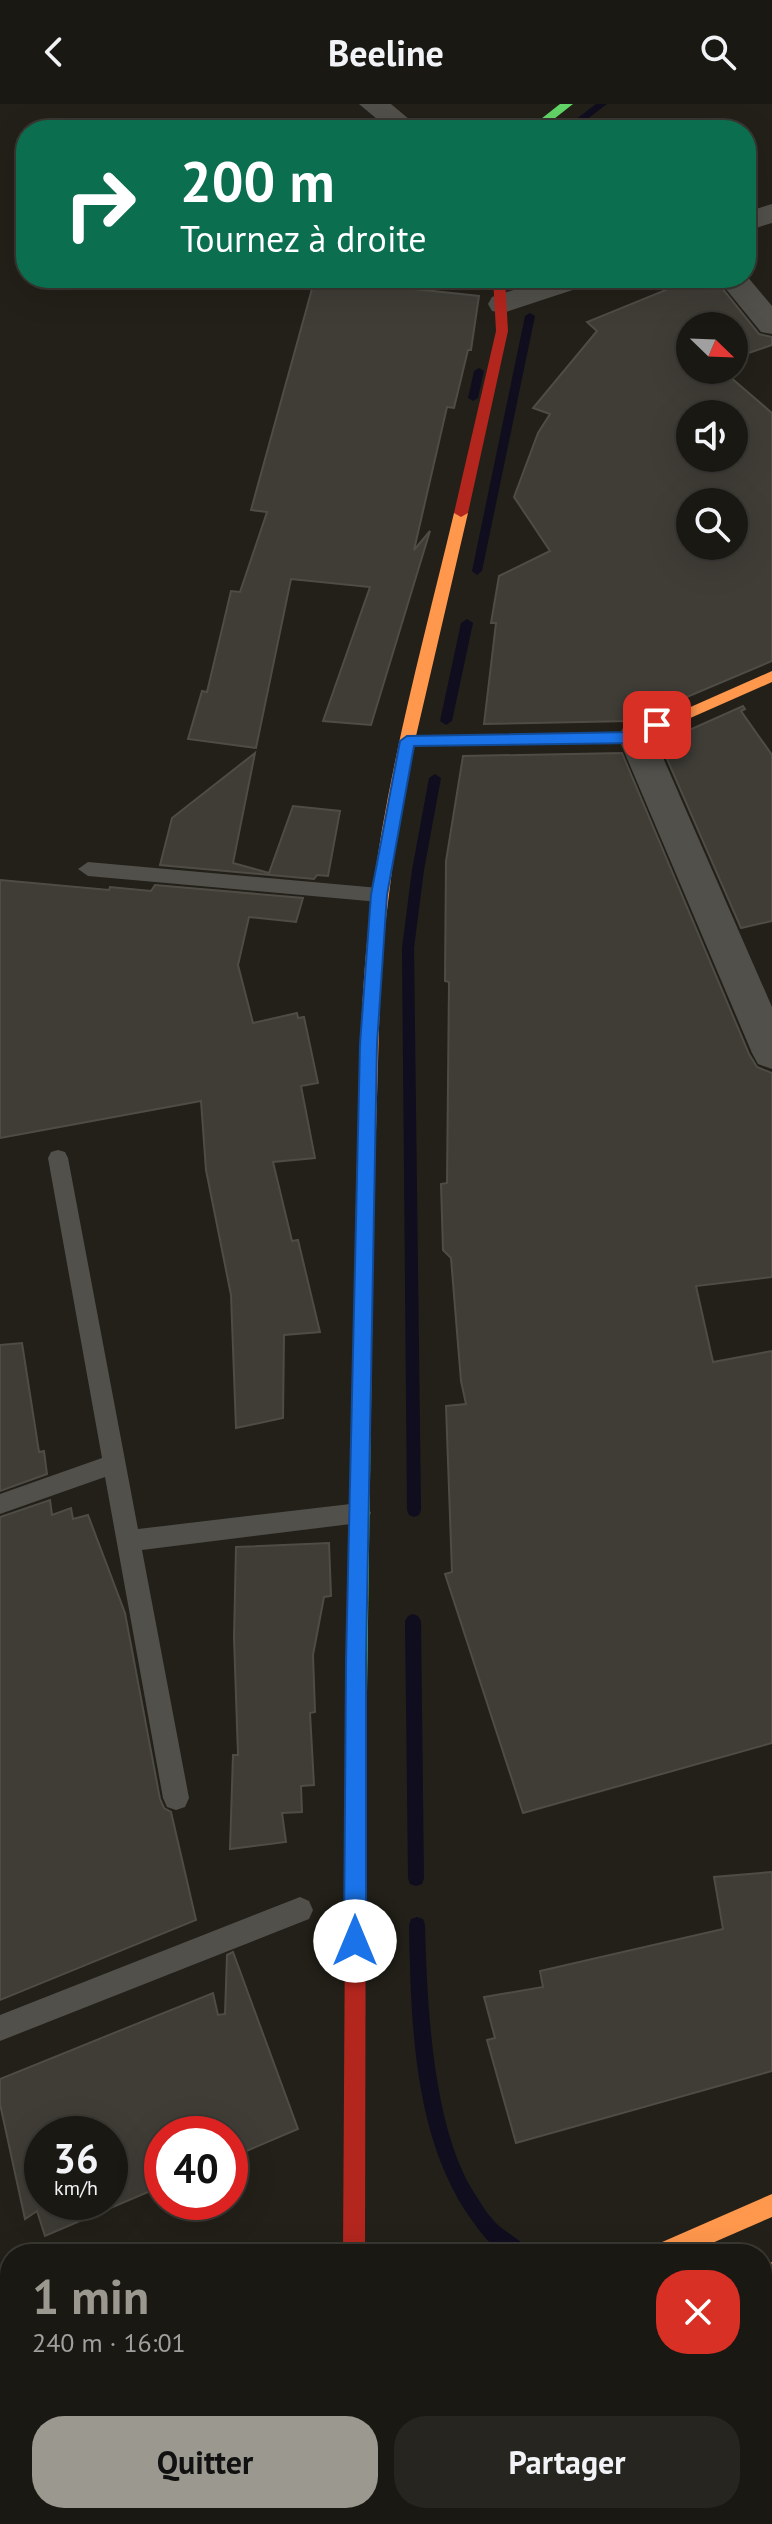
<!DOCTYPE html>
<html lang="fr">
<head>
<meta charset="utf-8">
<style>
  :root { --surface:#1a1812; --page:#272520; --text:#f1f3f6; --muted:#9fa09f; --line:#383732; --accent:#9a988f }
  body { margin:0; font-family:"PT Sans",sans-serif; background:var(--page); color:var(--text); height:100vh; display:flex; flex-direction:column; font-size:30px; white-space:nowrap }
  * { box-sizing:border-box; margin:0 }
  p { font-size:26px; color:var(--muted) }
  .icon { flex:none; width:44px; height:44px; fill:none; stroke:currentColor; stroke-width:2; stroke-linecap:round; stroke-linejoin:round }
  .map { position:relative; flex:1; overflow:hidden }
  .panel { position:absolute; left:0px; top:2140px; width:772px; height:280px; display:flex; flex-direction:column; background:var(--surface); border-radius:32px 32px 0 0; box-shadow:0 8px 32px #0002,0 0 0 2px var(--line) }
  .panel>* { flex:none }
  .top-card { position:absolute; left:16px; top:16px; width:740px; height:168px; border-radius:32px; box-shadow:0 8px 32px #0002,0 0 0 2px var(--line); background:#0b6e4f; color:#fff; overflow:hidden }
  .needle { width:52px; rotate:113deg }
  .tools { position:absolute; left:676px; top:208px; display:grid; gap:16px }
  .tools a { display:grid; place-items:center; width:72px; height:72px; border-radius:50%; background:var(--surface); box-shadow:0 8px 32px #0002,0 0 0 2px var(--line); font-size:40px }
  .speed { position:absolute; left:24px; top:2012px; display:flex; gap:16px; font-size:40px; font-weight:700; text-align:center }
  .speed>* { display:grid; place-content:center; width:104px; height:104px; border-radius:50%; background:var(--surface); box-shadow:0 8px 32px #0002,0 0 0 2px var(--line); line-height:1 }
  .speed small { font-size:20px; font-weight:400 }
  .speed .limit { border:12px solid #d22; background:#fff; color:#111 }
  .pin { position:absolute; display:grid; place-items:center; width:68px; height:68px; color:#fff; margin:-34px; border-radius:16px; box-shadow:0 4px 12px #0006 }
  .me { position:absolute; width:88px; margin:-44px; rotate:0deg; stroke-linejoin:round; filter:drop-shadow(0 0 6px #0008) }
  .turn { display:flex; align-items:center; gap:28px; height:168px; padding:0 32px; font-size:36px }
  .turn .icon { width:104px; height:104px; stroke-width:2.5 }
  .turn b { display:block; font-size:56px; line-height:68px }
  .round { display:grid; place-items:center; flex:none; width:84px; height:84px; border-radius:32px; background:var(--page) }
  .head { display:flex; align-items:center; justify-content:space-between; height:136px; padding:0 32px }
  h1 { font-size:48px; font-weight:800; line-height:60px; color:var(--accent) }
  .action { display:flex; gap:16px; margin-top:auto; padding:16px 32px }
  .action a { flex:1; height:92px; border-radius:32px; background:var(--accent); color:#111; font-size:32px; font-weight:800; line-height:92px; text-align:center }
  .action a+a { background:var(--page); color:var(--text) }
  header { display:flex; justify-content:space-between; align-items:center; height:104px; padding:0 32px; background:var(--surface); font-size:36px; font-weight:800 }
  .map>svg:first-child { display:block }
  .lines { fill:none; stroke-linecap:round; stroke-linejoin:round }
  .stream { fill:#100d1e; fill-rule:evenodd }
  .building { fill:#3f3d36; stroke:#4e4c45; stroke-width:2; fill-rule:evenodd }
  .lane { fill:#51504b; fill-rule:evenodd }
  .street { fill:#51504b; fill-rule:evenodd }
  .fast { fill:#63d668; fill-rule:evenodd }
  .slow { fill:#ff974d; fill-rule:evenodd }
  .jam { fill:#b3261e; fill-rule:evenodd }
  .route { fill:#1a73e8; stroke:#114b97; stroke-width:2 }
</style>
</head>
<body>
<header><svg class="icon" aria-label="back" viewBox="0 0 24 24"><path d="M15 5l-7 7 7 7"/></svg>Beeline<svg class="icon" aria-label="search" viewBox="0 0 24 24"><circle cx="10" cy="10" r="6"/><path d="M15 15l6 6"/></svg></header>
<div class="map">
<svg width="772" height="2420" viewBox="0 0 772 2420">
  <rect width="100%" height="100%" fill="#222018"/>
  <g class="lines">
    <g class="stream">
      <polygon points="596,0 607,0 573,26 562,26"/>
      <polygon points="530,209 535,212 482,467 477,471 472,467 525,212"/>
      <polygon points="479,264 484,267 478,294 473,297 468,294 474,267"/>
      <polygon points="467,515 473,519 452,617 446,621 440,617 461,519"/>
      <polygon points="435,670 441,674 424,766 414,844 421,1406 419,1411 414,1413 409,1411 407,1406 402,844 412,766 429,674"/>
      <polygon points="413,1510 418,1512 421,1517 424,1774 422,1780 416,1782 410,1780 408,1774 405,1517 408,1512"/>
      <path d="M 417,1813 L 423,1815 L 425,1821 C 427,1898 432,2020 473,2087 C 480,2098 489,2113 498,2121 C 509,2131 525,2137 530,2150 C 523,2150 512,2152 506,2149 C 491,2144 480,2127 471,2115 C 413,2033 411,1918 409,1821 L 411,1815 Z"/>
      <polygon points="772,2194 772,2213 762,2217 762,2198"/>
      <polygon points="258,2410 288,2410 286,2417 278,2420 248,2420 250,2413"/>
    </g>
  </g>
  <g class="building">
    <polygon points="315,174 395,174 396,183 479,192 471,246 468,246 454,304 447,303 414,446 430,427 371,621 323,617 370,483 291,475 256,644 188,635 202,587 207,588 231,487 240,488 267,408 251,406"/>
    <path d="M 654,174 L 714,174 L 759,230 L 772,233 L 772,241 L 734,254 L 734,222 L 690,222 L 690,266 L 722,266 L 772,309 L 772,557 L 630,617 L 484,620 L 496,519 L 491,519 L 499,472 L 550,447 L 514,393 L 538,329 L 550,310 L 533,304 L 597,227 L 587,218 L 666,186 ZM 690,310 L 734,310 L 734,354 L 690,354 ZM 690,398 L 734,398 L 734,442 L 690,442 Z"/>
    <polygon points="743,602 745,605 741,607 772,651 772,817 741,824 660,639"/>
    <polygon points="255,649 233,759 269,769 293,702 340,707 328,772 317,771 314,775 160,761 172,714"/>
    <polygon points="622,649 749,950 757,963 772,969 772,1173 696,1182 713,1258 772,1247 772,1639 523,1709 445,1470 452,1468 446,1302 466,1300 461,1277 451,1154 443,1146 441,1080 447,1079 449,878 445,877 446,757 463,652"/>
    <polygon points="0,776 109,786 110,783 151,787 155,781 303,794 296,818 249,813 238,861 253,919 297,909 298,914 304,913 318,979 301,982 315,1054 273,1058 292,1137 298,1136 320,1228 284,1231 283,1314 236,1324 231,1191 206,1066 201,997 0,1034"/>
    <polygon points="22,1239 39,1348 44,1347 47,1370 0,1387 0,1241"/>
    <polygon points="50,1396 52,1411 71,1404 73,1415 88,1411 125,1509 160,1695 164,1704 171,1708 196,1816 0,1896 0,1413"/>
    <polygon points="329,1439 331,1492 324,1493 313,1551 315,1608 310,1609 314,1681 301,1682 302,1708 282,1709 286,1738 230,1745 233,1651 238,1651 234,1534 236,1443"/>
    <polygon points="772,1768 772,1967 516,2039 487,1936 495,1934 484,1893 543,1883 540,1867 723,1825 714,1773"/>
    <path d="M 233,1848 L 298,2025 L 230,2054 L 230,2030 L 162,2030 L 162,2082 L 45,2132 L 37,2107 L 25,2115 L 0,2000 L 0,1975 L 213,1889 L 218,1911 L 225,1910 L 227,1851 ZM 42,2030 L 110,2030 L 110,2098 L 42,2098 Z"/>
  </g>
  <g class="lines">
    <g class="lane">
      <polygon points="88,758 379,784 389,791 379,798 88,772 78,765"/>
      <polygon points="58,1046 65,1048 68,1054 138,1425 359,1399 367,1402 371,1409 367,1416 359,1419 142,1446 189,1694 185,1703 176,1706 167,1703 163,1694 105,1373 0,1410 0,1390 102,1354 48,1054 51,1048"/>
      <polygon points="300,1793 309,1797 313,1806 309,1815 0,1937 0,1911"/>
      <polygon points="0,2171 10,2175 10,2239 0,2235"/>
    </g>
    <g class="street">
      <polygon points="359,0 391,0 422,26 390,26"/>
      <polygon points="772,100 772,119 746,127 746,108"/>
      <polygon points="746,171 772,202 772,230 761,228 717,174 746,174"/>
      <polygon points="550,174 595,174 591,180 503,209 492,207 488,200 492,193"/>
      <polygon points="636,620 649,624 654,633 772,903 772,965 758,960 752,949 618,633 623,624"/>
    </g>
    <g class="fast">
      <polygon points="560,0 573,0 540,26 527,26"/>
      <polygon points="365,1090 371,1092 374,1097 366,1658 363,1665 356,1668 349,1665 346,1658 356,1097 359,1092"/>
    </g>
    <g class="slow">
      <path d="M 461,405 L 468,409 L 416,632 L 634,628 L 772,567 L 772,578 L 636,638 L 414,642 L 395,742 L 381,855 L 374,1097 L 371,1102 L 359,1102 L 356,1097 C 359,998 359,899 371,800 C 387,668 423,539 454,409 Z"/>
      <polygon points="772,2090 772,2113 687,2150 650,2150 653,2142"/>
      <polygon points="772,2158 772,2182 762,2186 762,2162"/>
    </g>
    <g class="jam">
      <polygon points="493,174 505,174 508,227 468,409 461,413 454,409 496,227"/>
      <polygon points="356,1648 363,1651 366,1658 365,2150 343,2150 346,1658 349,1651"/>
      <polygon points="42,2410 82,2410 76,2420 36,2420"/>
      <polygon points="214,2410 252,2410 246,2420 208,2420"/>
    </g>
  </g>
  <polygon class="route" points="657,616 663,618 663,625 636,639 414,642 387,791 377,940 366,1556 366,1837 363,1845 355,1848 348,1845 344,1837 346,1556 360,940 371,791 400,637 407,632 633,628"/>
</svg>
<div class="tools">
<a><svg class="needle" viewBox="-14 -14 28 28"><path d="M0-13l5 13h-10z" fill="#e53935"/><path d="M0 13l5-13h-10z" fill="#9fa09f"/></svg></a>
<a><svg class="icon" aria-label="sound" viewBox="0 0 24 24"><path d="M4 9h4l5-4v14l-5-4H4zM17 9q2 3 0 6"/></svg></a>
<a><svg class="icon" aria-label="search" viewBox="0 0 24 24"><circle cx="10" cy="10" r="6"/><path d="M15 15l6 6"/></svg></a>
</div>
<div class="speed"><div>36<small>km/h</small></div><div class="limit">40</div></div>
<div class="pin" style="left:657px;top:621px;background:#d93025"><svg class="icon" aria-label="arrive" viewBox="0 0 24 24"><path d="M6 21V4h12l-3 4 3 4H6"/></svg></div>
<svg class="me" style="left:355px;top:1837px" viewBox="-20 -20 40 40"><circle r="19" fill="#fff"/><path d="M0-13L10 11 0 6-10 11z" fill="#1a73e8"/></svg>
<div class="top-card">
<div class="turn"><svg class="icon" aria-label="right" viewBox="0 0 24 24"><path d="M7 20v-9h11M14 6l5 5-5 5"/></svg><div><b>200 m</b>Tournez à droite</div></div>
</div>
<section class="panel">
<div class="head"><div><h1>1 min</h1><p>240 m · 16:01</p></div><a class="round" style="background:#d93025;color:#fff"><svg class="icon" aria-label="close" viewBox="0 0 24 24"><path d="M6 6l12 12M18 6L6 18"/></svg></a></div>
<div class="action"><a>Quitter</a><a>Partager</a></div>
</section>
</div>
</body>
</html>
